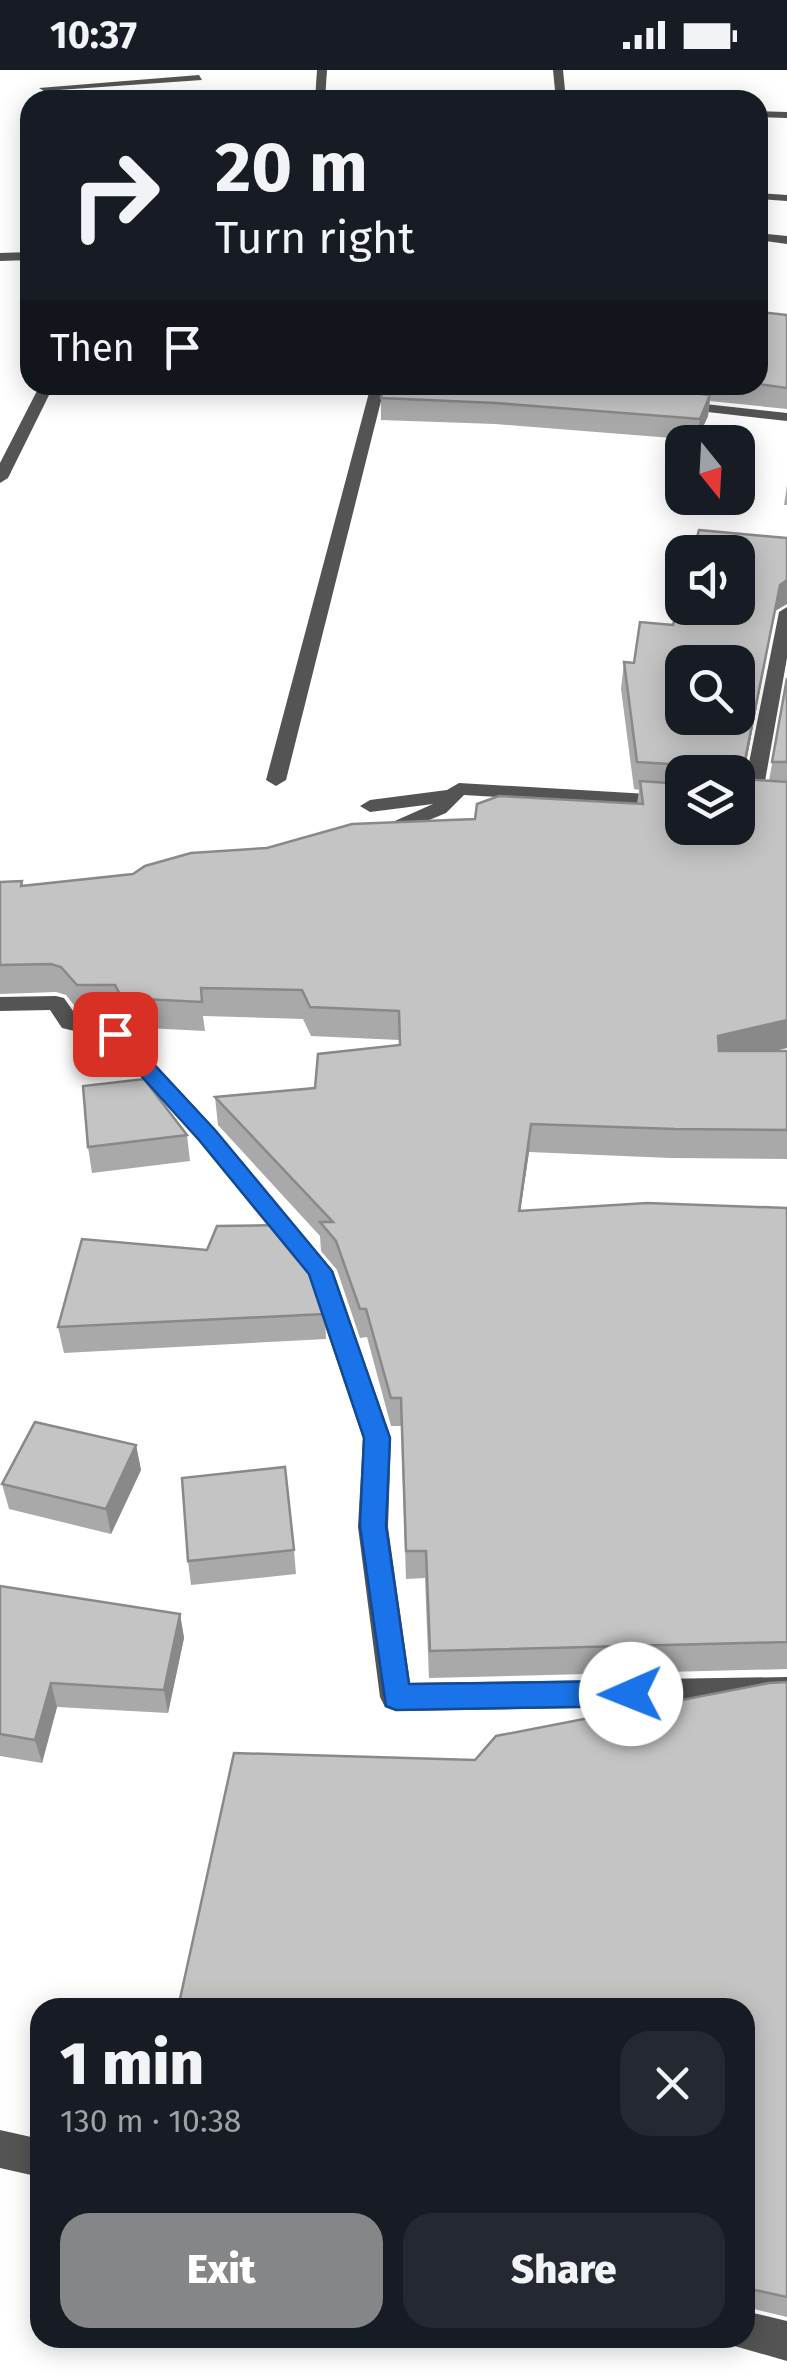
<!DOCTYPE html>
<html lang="en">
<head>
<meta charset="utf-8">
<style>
  :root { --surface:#171b24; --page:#242831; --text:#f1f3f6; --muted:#9ea1a6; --accent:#858687 }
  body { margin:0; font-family:"Fira Sans",sans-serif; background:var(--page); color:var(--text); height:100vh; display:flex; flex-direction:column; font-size:38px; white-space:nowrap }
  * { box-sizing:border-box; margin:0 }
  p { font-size:32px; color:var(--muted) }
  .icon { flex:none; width:55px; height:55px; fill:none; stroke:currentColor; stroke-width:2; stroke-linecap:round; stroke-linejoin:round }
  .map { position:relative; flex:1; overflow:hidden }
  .sheet { position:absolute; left:30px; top:1928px; width:725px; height:350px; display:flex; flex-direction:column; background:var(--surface); border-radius:30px; box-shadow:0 5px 25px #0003 }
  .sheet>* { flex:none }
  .hud { position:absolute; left:20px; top:20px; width:748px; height:305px; border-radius:30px; box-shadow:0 5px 25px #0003; background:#171b24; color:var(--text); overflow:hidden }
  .needle { width:65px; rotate:162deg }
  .fabs { position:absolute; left:665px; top:355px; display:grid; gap:20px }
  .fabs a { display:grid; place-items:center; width:90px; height:90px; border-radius:20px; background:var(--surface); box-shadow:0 5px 25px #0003; font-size:50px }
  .pin { position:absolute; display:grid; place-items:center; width:85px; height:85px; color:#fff; margin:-42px; border-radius:20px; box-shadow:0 5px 15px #0006 }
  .me { position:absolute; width:110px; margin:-55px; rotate:269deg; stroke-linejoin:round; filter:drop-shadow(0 0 8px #0008) }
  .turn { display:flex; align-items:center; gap:35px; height:210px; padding:0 30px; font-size:45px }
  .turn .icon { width:130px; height:130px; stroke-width:2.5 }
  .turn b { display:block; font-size:70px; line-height:85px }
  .then { display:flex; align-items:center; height:95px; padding:0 30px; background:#0003; gap:20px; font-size:38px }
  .round { display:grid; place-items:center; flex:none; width:105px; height:105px; border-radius:30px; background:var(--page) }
  .summary { display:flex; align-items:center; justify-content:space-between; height:170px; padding:0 30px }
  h1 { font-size:60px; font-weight:800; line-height:75px }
  .primary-button { display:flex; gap:20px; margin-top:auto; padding:20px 30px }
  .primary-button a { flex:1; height:115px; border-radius:30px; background:var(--accent); color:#fff; font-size:40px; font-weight:800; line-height:115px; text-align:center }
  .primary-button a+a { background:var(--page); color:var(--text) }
  .status { display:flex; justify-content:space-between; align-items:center; height:70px; padding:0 50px; background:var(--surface); direction:ltr }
  .status svg { height:28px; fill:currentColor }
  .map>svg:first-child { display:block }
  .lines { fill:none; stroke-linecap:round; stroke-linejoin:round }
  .minor { fill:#545454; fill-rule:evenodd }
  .wall { fill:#a9a9a9; fill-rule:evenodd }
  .shaded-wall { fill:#898989 }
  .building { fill:#c4c4c4; stroke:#898989; stroke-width:2.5; fill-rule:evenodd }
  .route { fill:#1a73e8; stroke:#114b97; stroke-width:2.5 }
</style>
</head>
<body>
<div class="status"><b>10:37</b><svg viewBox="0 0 49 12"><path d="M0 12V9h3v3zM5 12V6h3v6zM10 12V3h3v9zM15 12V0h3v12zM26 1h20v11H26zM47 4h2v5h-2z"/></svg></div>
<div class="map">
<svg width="787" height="2308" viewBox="0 0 787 2308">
  <rect width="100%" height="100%" fill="#fff"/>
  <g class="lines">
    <g class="minor">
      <polygon points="317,0 327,0 325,30 315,30"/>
      <polygon points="553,0 563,0 566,30 556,30"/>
      <polygon points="199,5 202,10 44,21 39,18"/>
      <polygon points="758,41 787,42 787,48 758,47"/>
      <polygon points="758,123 787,125 787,131 758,129"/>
      <polygon points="758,163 787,166 787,174 758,170"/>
      <polygon points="30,182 30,190 0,191 0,183"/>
      <polygon points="40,315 54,315 8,408 0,413 0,393"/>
      <polygon points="371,315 385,315 286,710 276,716 266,710"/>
      <polygon points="678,331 787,343 787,351 673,338 673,332"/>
      <polygon points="787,537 787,588 762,728 752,734 742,728 779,542"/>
      <polygon points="459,713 682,726 682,738 464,725 446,743 386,768 376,762 379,758 433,734 370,742 360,736 370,730 447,720"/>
      <polygon points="56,926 64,928 78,948 123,959 215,1059 333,1201 391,1368 388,1457 410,1613 787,1607 787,1635 396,1641 385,1637 380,1627 358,1457 363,1368 308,1205 199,1071 107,969 62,958 50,940 0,941 0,927"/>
      <polygon points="0,2060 40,2069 40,2107 0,2098"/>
      <polygon points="745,2241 787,2251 787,2291 731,2275 728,2268 745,2268"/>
    </g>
  </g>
  <g class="wall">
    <polygon points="760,242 787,245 787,339 710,331 708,346 697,370 495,354 381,350 381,328 384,315 758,315"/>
    <polygon points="787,415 787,435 784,435"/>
    <path d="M 787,506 L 787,534 L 775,541 L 743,709 L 769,711 L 787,608 L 787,978 L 772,981 L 787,981 L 787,1089 L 670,1088 L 529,1082 L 520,1141 L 787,1138 L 787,1599 L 429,1608 L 425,1508 L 406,1509 L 401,1356 L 391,1356 L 367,1267 L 360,1268 L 337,1200 L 321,1181 L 320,1166 L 218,1055 L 215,1027 L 315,1018 L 399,975 L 399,970 L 311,966 L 303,949 L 203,946 L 205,961 L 126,957 L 119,944 L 81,944 L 66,925 L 56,922 L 0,924 L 0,812 L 23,816 L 133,804 L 267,778 L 475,749 L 637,734 L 639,720 L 634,719 L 621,619 L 624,592 L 634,593 L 673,555 ZM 682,702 L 738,702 L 682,758 Z"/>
    <polygon points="187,1065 190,1091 92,1103 88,1077"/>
    <polygon points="207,1180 325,1244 326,1269 64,1283 58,1257"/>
    <polygon points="136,1375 141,1400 111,1464 9,1439 2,1414"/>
    <polygon points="294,1480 296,1504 191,1515 188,1491"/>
    <polygon points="0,1516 180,1544 184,1568 168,1643 57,1637 42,1693 0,1686"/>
    <polygon points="787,1612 787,2247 750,2238 745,2249 745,1938 475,1690"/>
  </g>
  <g class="shaded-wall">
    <polygon points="710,325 708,346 697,370 700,349"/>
    <polygon points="787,510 787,534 775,541 741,718 738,719 739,693 780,515"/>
    <polygon points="787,950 787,978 713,995 718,966"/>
    <polygon points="531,1054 529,1082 516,1170 519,1141"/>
    <polygon points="136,1375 141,1400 111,1464 106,1439"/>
    <polygon points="180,1544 184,1568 168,1643 164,1620"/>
    <polygon points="51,1613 57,1637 42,1693 35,1670"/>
  </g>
  <g class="building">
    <polygon points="758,237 760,242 787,245 787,318 758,314"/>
    <polygon points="384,315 622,315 710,325 700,349 496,333 381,328"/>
    <path d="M 699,460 L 787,468 L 787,510 L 780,515 L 745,690 L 739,693 L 739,705 L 742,709 L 787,712 L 787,950 L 718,966 L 719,981 L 787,981 L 787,1060 L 675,1059 L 531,1054 L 519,1141 L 647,1133 L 787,1138 L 787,1572 L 430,1581 L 426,1481 L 406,1481 L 401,1328 L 391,1328 L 366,1239 L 360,1239 L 336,1171 L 320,1152 L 333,1152 L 215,1027 L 315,1018 L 318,984 L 400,975 L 399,941 L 310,937 L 302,920 L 201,918 L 202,932 L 122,928 L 115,915 L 77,915 L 61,897 L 51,894 L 0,895 L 0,812 L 22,811 L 21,816 L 133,804 L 145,796 L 191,783 L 267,778 L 352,754 L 475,749 L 477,734 L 499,726 L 643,734 L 640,711 L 682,714 L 682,758 L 738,758 L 738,702 L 688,702 L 689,698 L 686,695 L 637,692 L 624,592 L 634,593 L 640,552 L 673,555 L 682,521 L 682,538 L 738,538 L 738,482 L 693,482 ZM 682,592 L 738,592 L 738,648 L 682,648 Z"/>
    <polygon points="787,608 787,692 772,692"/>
    <polygon points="144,1009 187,1065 88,1077 83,1016"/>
    <polygon points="282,1155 303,1181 325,1244 58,1257 82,1169 207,1180 217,1156"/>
    <polygon points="35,1352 136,1375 106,1439 2,1414"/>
    <polygon points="285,1397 294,1480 188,1491 182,1408"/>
    <polygon points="0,1516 180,1544 164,1620 51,1613 35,1670 0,1664"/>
    <polygon points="787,1612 787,2227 755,2220 750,2224 750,2239 745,2237 745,1938 178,1938 234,1683 475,1690 496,1666 769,1613"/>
  </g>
  <polygon class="route" points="115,958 122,960 215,1060 332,1201 390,1368 386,1456 409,1614 631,1611 641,1614 645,1624 641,1633 631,1636 396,1640 386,1636 360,1456 364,1368 309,1204 199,1070 108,969 105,964"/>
</svg>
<div class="fabs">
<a><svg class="needle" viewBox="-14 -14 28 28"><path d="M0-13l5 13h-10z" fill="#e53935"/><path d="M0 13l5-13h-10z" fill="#9ea1a6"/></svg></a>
<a><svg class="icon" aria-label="sound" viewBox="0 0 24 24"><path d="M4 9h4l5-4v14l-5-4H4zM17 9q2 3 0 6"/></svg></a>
<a><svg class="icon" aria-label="search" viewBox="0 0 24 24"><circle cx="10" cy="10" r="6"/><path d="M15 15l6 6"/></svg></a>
<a><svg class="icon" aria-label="layers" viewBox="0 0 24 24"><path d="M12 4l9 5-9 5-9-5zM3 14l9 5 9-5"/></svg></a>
</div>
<div class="pin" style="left:115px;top:964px;background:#d93025"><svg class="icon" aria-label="arrive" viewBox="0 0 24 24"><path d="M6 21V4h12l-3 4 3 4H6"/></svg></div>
<svg class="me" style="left:631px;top:1624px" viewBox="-20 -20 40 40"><circle r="19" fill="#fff"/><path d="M0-13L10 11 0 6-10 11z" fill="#1a73e8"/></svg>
<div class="hud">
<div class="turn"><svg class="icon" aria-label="right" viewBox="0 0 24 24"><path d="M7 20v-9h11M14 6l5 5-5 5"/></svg><div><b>20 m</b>Turn right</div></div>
<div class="then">Then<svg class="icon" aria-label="arrive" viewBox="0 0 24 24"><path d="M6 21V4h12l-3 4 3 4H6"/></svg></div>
</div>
<section class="sheet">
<div class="summary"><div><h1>1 min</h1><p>130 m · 10:38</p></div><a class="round"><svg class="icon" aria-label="close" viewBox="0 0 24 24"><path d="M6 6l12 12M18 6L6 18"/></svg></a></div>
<div class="primary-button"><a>Exit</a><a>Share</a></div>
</section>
</div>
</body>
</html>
